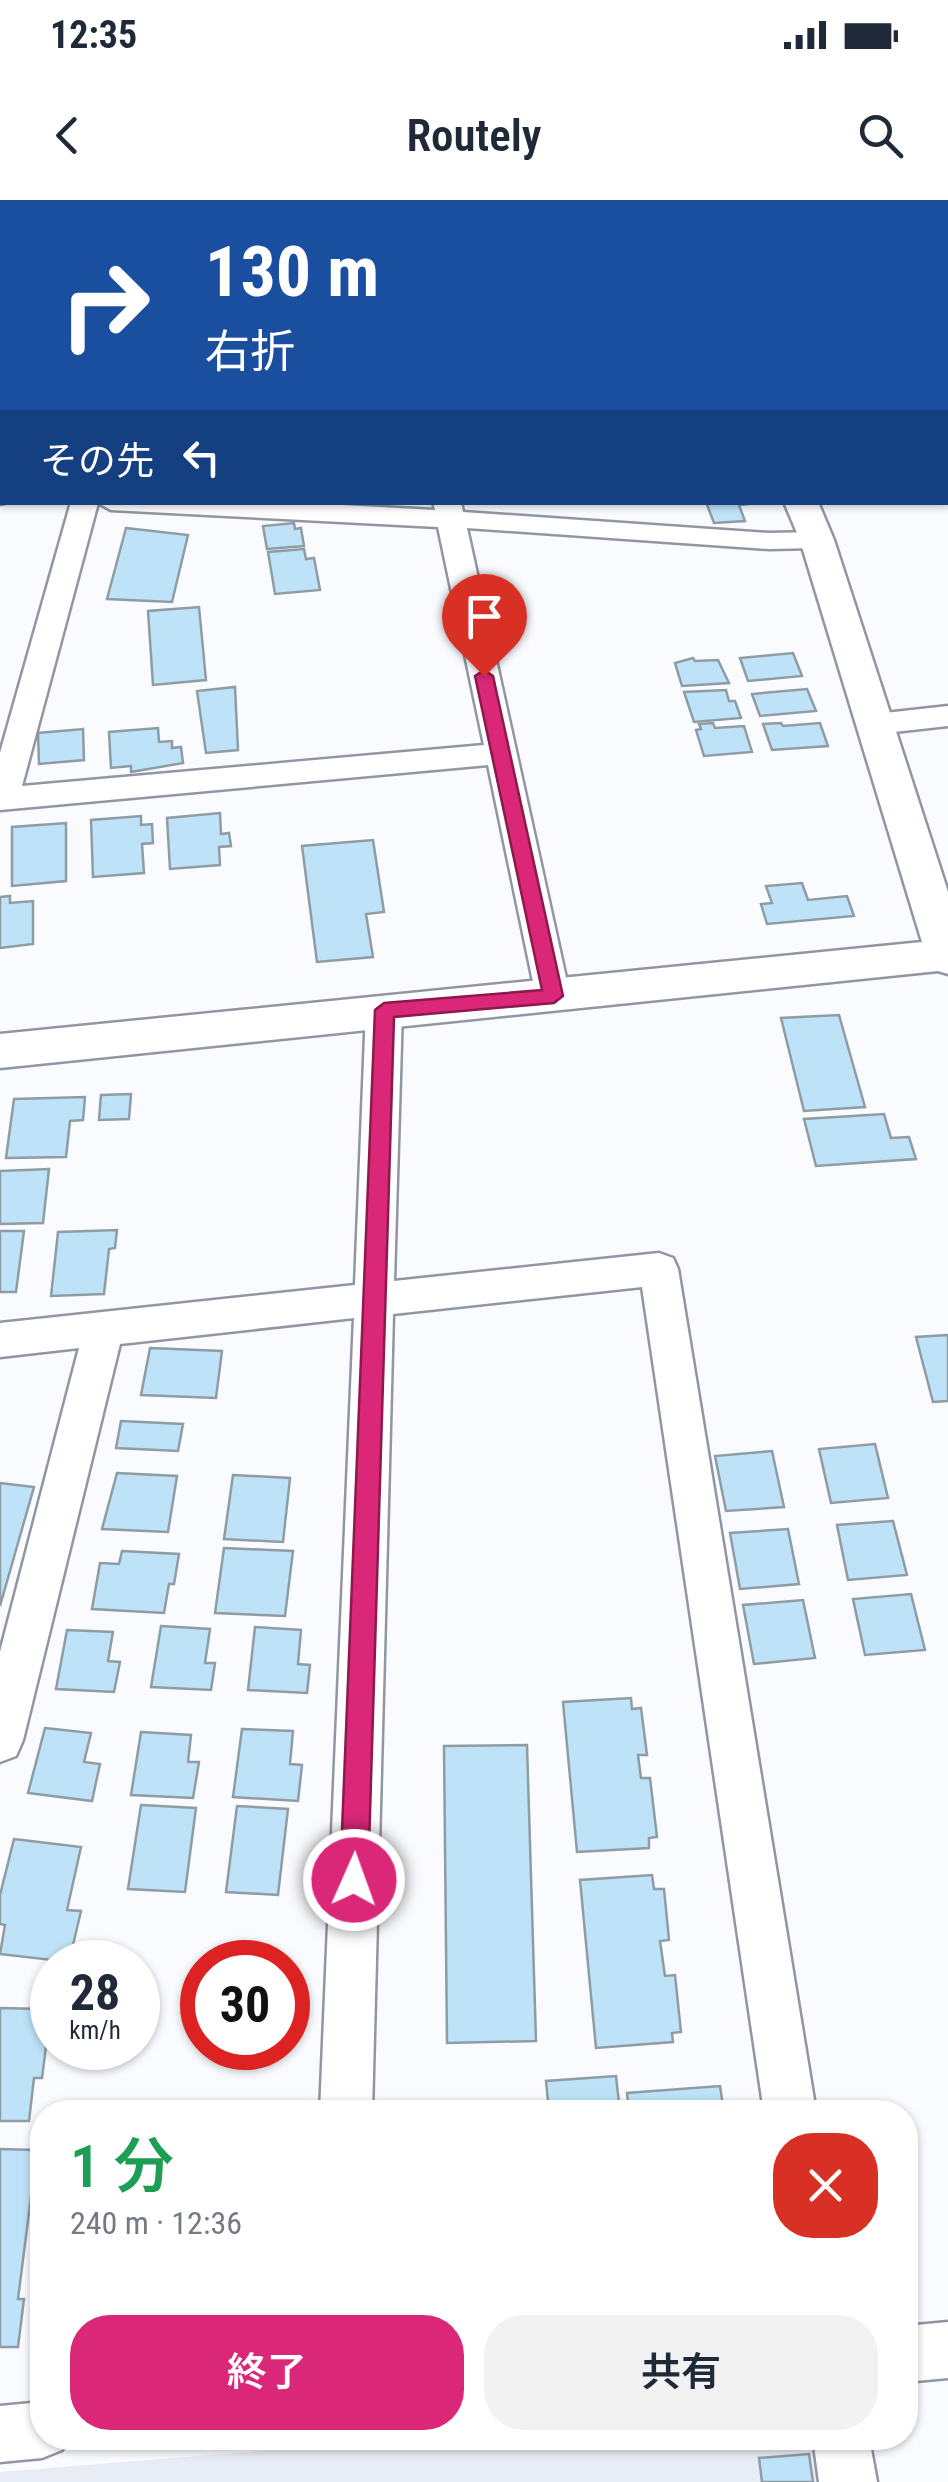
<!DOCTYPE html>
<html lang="ja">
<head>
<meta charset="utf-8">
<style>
  :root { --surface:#fff; --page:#f2f2f3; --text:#1f2937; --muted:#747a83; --accent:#db2777 }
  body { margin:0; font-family:"Roboto Condensed","Noto Sans JP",sans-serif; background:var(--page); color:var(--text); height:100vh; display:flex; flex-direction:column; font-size:38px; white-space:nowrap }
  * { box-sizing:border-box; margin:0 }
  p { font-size:32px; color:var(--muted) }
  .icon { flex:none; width:55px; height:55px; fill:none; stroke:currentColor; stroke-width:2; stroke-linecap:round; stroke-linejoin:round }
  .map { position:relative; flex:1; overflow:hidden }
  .panel { position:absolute; left:30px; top:1900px; width:888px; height:350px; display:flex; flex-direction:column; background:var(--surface); border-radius:40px; box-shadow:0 2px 8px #0004 }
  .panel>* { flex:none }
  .banner { position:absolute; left:0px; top:0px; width:950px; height:305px; box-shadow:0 2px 8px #0004; background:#1a4fa0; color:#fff; overflow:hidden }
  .speed { position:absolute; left:30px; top:1740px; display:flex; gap:20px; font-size:50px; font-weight:700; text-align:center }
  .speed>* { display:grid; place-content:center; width:130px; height:130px; border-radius:50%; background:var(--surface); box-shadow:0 2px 8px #0004; line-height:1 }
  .speed small { font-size:25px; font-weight:400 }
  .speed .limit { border:15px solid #d22; background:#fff; color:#111 }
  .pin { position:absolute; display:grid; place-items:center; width:85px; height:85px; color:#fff; margin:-102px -42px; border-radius:50% 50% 50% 0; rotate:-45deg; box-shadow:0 0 10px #0007 }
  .pin .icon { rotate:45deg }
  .me { position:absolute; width:110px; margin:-55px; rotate:2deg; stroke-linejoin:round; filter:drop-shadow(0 0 8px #0008) }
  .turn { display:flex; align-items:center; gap:35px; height:210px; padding:0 40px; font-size:45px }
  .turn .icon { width:130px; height:130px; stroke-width:2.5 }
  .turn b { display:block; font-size:70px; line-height:85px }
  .then { display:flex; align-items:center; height:95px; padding:0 40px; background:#0003; gap:20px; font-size:38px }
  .round { display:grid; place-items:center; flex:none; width:105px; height:105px; border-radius:40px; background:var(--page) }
  .head { display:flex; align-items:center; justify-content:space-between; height:170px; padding:0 40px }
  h1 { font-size:60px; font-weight:600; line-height:75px; color:#1e9e55 }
  .button { display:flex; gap:20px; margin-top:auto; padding:20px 40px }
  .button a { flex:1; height:115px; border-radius:40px; background:var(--accent); color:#fff; font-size:40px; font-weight:600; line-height:115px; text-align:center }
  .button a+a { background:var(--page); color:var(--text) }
  .status { display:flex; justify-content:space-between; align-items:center; height:70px; padding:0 50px; background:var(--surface); direction:ltr }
  .status svg { height:28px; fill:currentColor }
  header { display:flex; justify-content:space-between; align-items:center; height:130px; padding:0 40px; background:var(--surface); font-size:45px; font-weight:600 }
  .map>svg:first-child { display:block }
  .built { fill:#e8ecf4 }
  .building { fill:#bee3f9; stroke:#8f9ca4; stroke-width:2.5 }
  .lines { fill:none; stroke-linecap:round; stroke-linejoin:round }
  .minor-casing { stroke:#9096a2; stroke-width:5 }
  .tertiary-casing { stroke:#9096a2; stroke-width:5 }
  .minor { fill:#fff; fill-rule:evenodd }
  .tertiary { fill:#fff; fill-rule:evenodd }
  .route { fill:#db2777; stroke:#8e194d; stroke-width:2.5 }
</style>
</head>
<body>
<div class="status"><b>12:35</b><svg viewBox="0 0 49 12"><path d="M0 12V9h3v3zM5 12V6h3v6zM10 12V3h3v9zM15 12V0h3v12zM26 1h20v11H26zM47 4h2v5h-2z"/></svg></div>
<header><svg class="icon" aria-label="back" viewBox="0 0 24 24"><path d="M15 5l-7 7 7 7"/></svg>Routely<svg class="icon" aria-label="search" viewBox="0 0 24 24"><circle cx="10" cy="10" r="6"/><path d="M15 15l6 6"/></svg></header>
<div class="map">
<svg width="948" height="2282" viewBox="0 0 948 2282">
  <rect width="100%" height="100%" fill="#fafbfe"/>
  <polygon class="built" points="417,2238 809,2238 816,2244 821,2282 0,2282 0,2272"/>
  <g class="building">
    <polygon points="706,302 749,302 750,304 739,305 745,321 714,323"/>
    <polygon points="294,323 295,329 301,328 304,346 267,349 263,326"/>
    <polygon points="126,328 188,335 172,402 107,399"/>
    <polygon points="304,349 306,359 314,358 320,390 275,394 268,352"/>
    <polygon points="199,407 206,480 153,485 148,411"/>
    <polygon points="793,453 802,476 748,481 740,458"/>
    <polygon points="693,458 695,461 718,460 729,483 682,486 675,463"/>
    <polygon points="235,487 238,550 206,553 197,491"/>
    <polygon points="807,489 816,511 760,516 752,494"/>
    <polygon points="726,490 729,501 735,501 741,518 694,522 684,492"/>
    <polygon points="713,523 715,528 744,526 752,552 704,556 696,530 701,529 699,524"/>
    <polygon points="781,523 783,526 820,523 828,546 772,550 763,524"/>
    <polygon points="158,528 159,542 172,541 172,548 181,547 183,563 131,572 131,566 111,568 109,532"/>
    <polygon points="83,529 84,560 39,564 38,533"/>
    <polygon points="220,613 221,634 229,633 231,646 219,647 220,665 170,669 167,618"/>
    <polygon points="141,616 141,625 152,624 153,643 142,644 144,673 93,677 91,620"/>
    <polygon points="66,623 66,681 12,686 12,627"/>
    <polygon points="373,640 384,712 366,714 373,757 317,762 302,646"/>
    <polygon points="802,683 808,700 847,696 854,716 767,724 761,704 772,703 766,686"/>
    <polygon points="10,696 10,703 33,701 33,744 0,748 0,697"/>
    <polygon points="839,815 865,907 804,911 781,818"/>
    <polygon points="131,894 129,919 99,920 101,895"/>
    <polygon points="85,897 83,920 70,921 66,957 6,958 14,899"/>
    <polygon points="884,914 891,938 909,937 916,959 816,966 804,919"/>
    <polygon points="49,969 43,1023 0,1024 0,971"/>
    <polygon points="117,1030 115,1048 109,1049 104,1094 51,1096 58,1032"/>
    <polygon points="0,1031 24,1031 16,1092 0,1092"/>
    <polygon points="948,1135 948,1201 933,1202 916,1137"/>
    <polygon points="150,1148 222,1151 216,1198 141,1195"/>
    <polygon points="121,1221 183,1224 178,1251 116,1248"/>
    <polygon points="875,1244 888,1298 831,1303 819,1249"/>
    <polygon points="772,1251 784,1307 726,1311 715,1256"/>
    <polygon points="117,1273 177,1276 168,1332 102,1329"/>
    <polygon points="233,1275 290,1278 283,1342 224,1339"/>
    <polygon points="0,1283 34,1287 0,1406"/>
    <polygon points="893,1321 907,1375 848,1380 837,1325"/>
    <polygon points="788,1329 799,1384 740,1389 730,1333"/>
    <polygon points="224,1348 293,1351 285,1416 215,1413"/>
    <polygon points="122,1351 179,1354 174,1384 169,1384 164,1413 92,1409 100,1363 119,1364"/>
    <polygon points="911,1394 925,1450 865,1455 853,1399"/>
    <polygon points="803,1400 815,1458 754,1464 743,1405"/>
    <polygon points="161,1426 210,1429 205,1463 215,1463 211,1490 151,1487"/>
    <polygon points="255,1427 301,1430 298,1464 310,1465 307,1493 248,1490"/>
    <polygon points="67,1430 113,1432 108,1461 120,1462 114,1492 56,1489"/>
    <polygon points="631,1498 632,1509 641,1508 647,1555 638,1555 641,1578 650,1578 657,1637 649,1638 649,1648 577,1652 563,1502"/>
    <polygon points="45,1528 91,1533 84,1562 100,1564 92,1601 28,1593"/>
    <polygon points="242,1529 293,1531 290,1564 302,1565 298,1601 233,1597"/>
    <polygon points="141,1532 191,1535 188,1562 199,1562 193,1598 131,1595"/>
    <polygon points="527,1545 536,1841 447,1843 444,1546"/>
    <polygon points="141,1605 196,1608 185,1692 128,1689"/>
    <polygon points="237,1606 288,1609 278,1695 226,1692"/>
    <polygon points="14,1639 81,1647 67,1710 81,1711 69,1762 0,1754 5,1725 0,1724 0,1695"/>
    <polygon points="652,1675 654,1689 664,1689 669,1740 660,1741 665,1776 675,1775 681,1832 672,1833 673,1842 596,1848 580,1680"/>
    <polygon points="0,1808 43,1809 41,1823 49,1823 42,1878 34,1878 29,1921 0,1921"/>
    <polygon points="616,1876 620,1912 549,1912 546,1881"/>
    <polygon points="720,1886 724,1912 629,1912 627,1893"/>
    <polygon points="0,1949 37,1950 18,2099 24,2099 18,2147 0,2147"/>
    <polygon points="809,2254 813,2282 762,2282 759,2258"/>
  </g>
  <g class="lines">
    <g class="minor-casing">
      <g id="minor">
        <polygon points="370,0 392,0 393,2 371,2"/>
        <rect x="513" y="0" width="22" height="2"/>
        <polygon points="818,0 841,0 842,2 819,2"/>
        <polygon points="0,288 2,302 9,302 0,304"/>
        <path d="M 71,302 L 286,302 L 435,310 L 433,302 L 461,302 L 463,312 L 769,333 L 817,332 L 831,340 L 817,348 L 769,349 L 467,328 L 570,796 L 565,805 L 553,809 L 541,805 L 536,796 L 488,565 L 0,610 L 0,553 ZM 98,303 L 111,310 L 438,327 L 484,545 L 22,586 Z"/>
        <polygon points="948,506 948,526 876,534 865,531 861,524 865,517 876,514"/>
        <polygon points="384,797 396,801 402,810 394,1081 659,1053 673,1058 678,1069 816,1912 764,1912 642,1087 393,1114 372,1912 320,1912 354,1118 120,1144 23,1540 16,1556 0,1562 0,1452 79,1148 0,1157 0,1123 355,1085 366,810 372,801"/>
        <polygon points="948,2122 948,2178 905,2182 905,2126"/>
        <polygon points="42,2202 42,2238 67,2238 62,2250 42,2258 0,2262 0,2206"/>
        <polygon points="813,2238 869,2238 877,2282 819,2282"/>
      </g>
    </g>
    <g class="tertiary-casing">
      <g id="tertiary">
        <polygon points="613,0 642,0 643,2 614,2"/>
        <polygon points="784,302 818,302 834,340 948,692 948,774 938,771 0,868 0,834 922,742 800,340"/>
      </g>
    </g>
    <use href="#minor" class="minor"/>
    <use href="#tertiary" class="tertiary"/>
  </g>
  <polygon class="route" points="484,470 493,476 563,796 554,803 394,817 368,1680 364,1690 354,1694 344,1690 340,1680 375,810 384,803 542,790 475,476"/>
</svg>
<div class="speed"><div>28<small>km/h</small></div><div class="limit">30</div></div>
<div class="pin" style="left:484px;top:476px;background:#d93025"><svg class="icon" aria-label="arrive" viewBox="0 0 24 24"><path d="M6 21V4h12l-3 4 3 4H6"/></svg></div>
<svg class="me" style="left:354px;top:1680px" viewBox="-20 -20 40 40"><circle r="17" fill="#db2777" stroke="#fff" stroke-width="3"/><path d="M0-11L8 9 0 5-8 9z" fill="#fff"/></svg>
<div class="banner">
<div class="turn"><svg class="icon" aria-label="right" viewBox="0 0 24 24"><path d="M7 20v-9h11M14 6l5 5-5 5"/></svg><div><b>130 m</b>右折</div></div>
<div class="then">その先<svg class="icon" aria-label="left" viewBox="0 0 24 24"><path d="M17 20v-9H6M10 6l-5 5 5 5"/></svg></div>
</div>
<section class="panel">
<div class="head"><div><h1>1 分</h1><p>240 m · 12:36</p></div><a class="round" style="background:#d93025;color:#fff"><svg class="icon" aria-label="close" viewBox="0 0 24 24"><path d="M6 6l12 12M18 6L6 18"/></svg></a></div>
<div class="button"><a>終了</a><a>共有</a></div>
</section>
</div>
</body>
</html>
